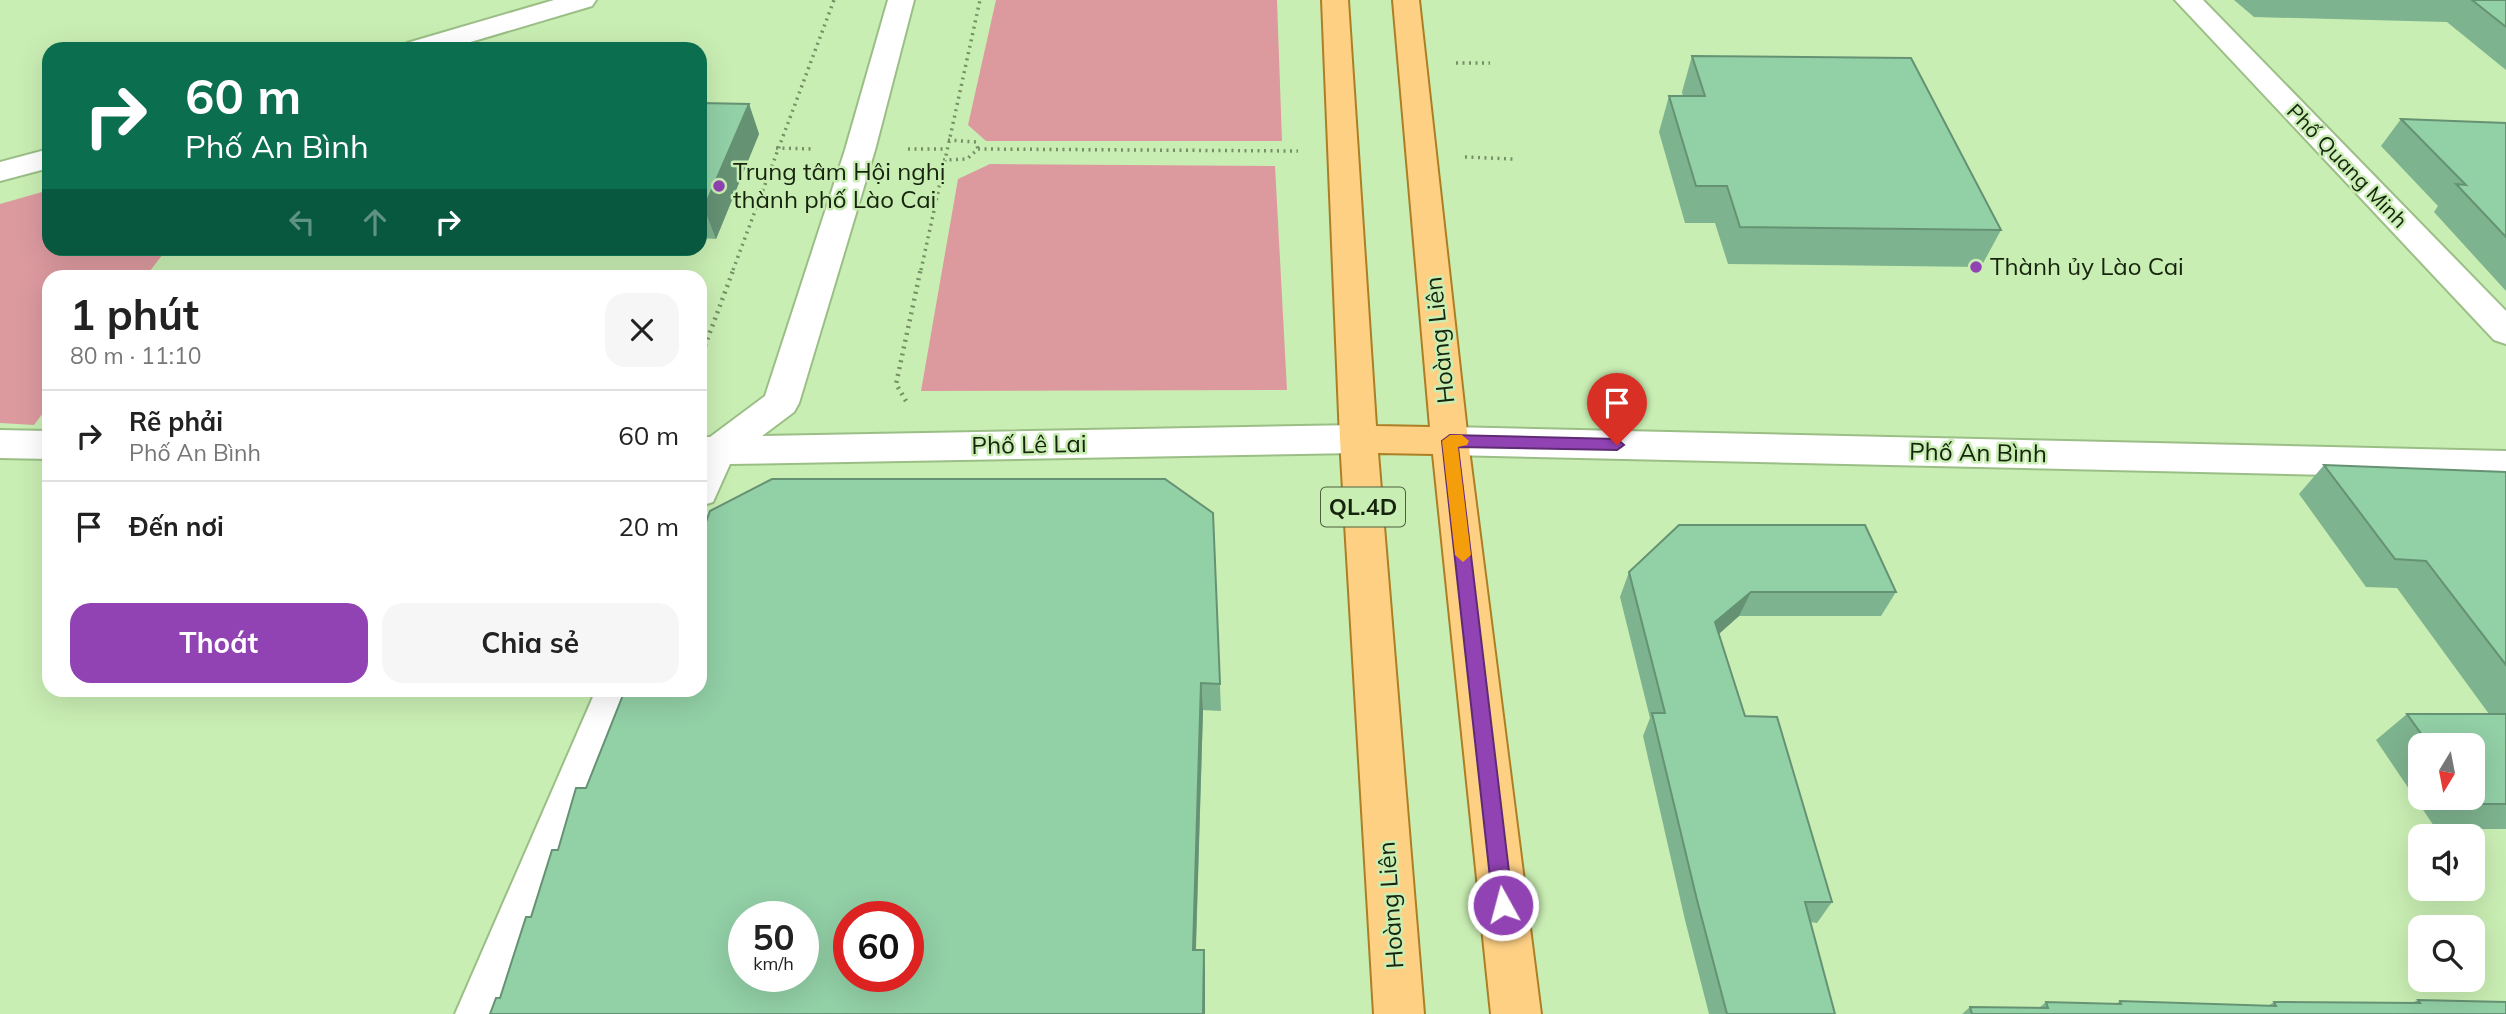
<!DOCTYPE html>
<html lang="vi">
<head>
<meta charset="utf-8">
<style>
  :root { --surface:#fff; --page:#f6f6f6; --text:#222; --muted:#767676; --line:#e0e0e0; --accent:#9142b3 }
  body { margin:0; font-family:Mulish,sans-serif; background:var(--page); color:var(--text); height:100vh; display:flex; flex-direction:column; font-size:26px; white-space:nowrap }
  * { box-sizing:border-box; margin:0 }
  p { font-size:23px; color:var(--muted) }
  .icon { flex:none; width:38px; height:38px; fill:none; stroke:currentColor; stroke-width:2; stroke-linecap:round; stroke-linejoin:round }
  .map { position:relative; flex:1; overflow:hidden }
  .sheet { position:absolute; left:42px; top:270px; width:665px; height:427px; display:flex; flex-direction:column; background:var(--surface); border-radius:21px; box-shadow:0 7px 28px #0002 }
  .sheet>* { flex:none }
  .hud { position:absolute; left:42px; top:42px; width:665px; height:214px; border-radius:21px; box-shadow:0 7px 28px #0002; background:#0b6e4f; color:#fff; overflow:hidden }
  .needle { width:46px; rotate:190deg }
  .tools { position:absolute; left:2408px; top:733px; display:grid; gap:14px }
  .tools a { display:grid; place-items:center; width:77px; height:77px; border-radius:14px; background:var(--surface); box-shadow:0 7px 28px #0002; font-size:35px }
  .speed { position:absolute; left:728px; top:901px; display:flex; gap:14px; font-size:35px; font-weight:700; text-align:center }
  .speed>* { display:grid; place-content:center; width:91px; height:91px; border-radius:50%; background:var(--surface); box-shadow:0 7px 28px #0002; line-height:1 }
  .speed small { font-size:18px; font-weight:400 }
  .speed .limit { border:10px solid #d22; background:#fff; color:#111 }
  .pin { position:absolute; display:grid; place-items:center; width:60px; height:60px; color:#fff; margin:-72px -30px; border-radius:50% 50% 50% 0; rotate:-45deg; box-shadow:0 0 7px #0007 }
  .pin .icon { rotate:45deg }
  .me { position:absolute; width:77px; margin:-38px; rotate:353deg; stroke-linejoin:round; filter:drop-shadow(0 0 5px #0008) }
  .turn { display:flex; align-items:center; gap:24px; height:147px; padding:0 28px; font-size:32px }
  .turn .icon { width:91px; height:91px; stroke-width:2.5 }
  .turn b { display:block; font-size:49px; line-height:60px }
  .lanes { display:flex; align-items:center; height:66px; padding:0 28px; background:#0003; justify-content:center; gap:35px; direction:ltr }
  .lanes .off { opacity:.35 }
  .round { display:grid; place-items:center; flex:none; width:74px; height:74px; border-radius:21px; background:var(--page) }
  .summary { display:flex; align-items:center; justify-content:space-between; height:119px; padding:0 28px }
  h1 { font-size:42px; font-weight:700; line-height:52px }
  .button { display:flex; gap:14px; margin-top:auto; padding:14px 28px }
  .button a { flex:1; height:80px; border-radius:21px; background:var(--accent); color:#fff; font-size:28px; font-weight:700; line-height:80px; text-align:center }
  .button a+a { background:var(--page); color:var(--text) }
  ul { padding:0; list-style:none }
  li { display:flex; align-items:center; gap:21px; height:91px; padding:0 28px; border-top:2px solid var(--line) }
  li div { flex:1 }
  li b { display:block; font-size:26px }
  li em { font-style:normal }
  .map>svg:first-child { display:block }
  .green { fill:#dc9a9f }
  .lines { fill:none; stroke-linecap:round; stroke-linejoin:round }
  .minor-casing { stroke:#9bbe86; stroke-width:4 }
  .tertiary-casing { stroke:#9bbe86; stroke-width:4 }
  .primary-casing { stroke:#ac7f25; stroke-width:4 }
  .path-far1 { stroke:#769066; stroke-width:3.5; stroke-dasharray:2 4.5; stroke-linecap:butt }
  .path { stroke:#769066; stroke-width:4.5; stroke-dasharray:2 5; stroke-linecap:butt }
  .minor { fill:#fff; fill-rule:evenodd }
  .tertiary { fill:#fff; fill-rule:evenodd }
  .primary { fill:#fed084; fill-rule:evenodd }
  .wall { fill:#7eb38f; fill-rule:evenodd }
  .shaded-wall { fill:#669274 }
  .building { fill:#92d0a6; stroke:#669274; stroke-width:2; fill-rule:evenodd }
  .route { fill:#9142b3; stroke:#5e2b74; stroke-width:2 }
  .slow { fill:#f59e0b }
  .poi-dot { fill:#9142b3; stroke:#c9eeb3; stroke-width:2.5 }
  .labels { text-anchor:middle; stroke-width:5; stroke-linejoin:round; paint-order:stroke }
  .far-street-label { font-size:21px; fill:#16230d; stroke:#c9eeb3 }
  .shield { fill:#c9eeb3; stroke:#4c603f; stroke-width:2 }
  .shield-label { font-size:23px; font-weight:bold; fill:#16230d }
  .poi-label { font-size:24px; fill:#16230d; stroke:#c9eeb3; text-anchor:start }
  .street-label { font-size:24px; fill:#16230d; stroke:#c9eeb3 }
</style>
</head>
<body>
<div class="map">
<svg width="2506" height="1014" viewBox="0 0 2506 1014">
  <rect width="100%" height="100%" fill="#c9eeb3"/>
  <g class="green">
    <polygon points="996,0 1277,0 1282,141 986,141 968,125"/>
    <polygon points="990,164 1275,166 1287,390 921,391 958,179"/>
    <polygon points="49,190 49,248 167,249 146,276 49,276 49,405 34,425 0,423 0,204"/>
  </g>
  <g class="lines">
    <g class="minor-casing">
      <g id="minor">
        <polygon points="888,0 914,0 875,150 799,403 794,412 762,436 1358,425 1371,429 1376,439 1371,449 1358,453 730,464 713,502 700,506 700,437 710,437 765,396 845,150"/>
        <polygon points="2175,0 2203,0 2506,311 2506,344 2494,340"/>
        <polygon points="1450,427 2506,451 2506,479 1450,455 1437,451 1432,441 1437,431"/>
        <polygon points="0,430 49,431 49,459 0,458"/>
        <polygon points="596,690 638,690 505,1014 455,1014"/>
      </g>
    </g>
    <g class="tertiary-casing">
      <g id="tertiary">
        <polygon points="554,0 596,0 592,6 447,49 403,49 407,43"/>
        <polygon points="49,149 49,168 0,181 0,162"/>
      </g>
    </g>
    <g class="primary-casing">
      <polygon id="primary" points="1322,0 1348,0 1376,426 1430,427 1393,0 1419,0 1468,441 1541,1014 1491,1014 1433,454 1378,453 1424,1014 1374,1014 1340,439"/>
    </g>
    <g class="path-far1">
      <polyline points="1456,63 1490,63"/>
      <polyline points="948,140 976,142 978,149"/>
      <polyline points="776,148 815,149"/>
      <polyline points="908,149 945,149"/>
      <polyline points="978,149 1298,151"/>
      <polyline points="1465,157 1513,159"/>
      <polyline points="943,160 967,159 978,149"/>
      <polyline points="733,270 834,0"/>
      <polyline points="921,270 980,0"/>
    </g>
    <g class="path">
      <polyline points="700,359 734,268"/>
      <polyline points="906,401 896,384 921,268"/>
    </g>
    <use href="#minor" class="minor"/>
    <use href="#tertiary" class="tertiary"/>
    <use href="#primary" class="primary"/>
  </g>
  <g class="wall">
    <polygon points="2234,0 2506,0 2506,70 2447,22 2254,17"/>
    <polygon points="1692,56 2001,230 1981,267 1728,264 1715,223 1685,223 1659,132 1669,96 1683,96 1682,92"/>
    <polygon points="700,103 749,104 759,134 716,239 700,238"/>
    <polygon points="2401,119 2506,123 2506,291 2434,212 2438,206 2381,146"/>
    <polygon points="437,248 538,248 536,251"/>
    <path d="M 2324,465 L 2506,472 L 2506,829 L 2436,829 L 2376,740 L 2407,714 L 2489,714 L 2397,588 L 2366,587 L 2299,494 ZM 2420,746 L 2473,746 L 2473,798 L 2420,798 Z"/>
    <polygon points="1213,513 1221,711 1203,710 1196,950 1204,950 1205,972 1205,1014 490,1014 500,998 558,850 586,788 700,690"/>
    <polygon points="1629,572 1896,592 1881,616 1739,616 1719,634 1745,716 1832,902 1817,923 1810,922 1835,1014 1709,1014 1685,920 1643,736 1650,718 1620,597"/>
    <polygon points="2418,1000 2506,1014 1962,1014 1970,1007 2039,1008 2046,1002 2116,1004 2120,1001 2268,1006 2274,1002 2412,1003"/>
  </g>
  <g class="shaded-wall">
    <polygon points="749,104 759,134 716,239 704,208"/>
    <polygon points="1751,592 1739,616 1705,646 1715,622"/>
    <polygon points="1201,683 1203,710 1195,972 1193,950"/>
    <polygon points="1204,950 1205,972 1205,1014 1203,1014"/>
  </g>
  <g class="building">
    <polygon points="2472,0 2506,0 2506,27"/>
    <polygon points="1692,56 1911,58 2001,230 1740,227 1727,186 1696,186 1669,96 1705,96"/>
    <polygon points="700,103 749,104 704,208 700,207"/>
    <polygon points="2401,119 2506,123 2506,237 2456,184 2466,185"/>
    <polygon points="2324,465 2506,472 2506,665 2426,561 2395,559"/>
    <path d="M 772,479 L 1165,479 L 1213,513 L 1220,684 L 1201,683 L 1193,950 L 1204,950 L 1203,1014 L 490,1014 L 496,998 L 500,998 L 526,917 L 531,917 L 552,850 L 558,850 L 576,788 L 586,788 L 625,690 L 700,690 L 700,539 L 710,511 ZM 744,917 L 803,917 L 803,976 L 744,976 ZM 849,917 L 908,917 L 908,976 L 849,976 Z"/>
    <polygon points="1679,525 1865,525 1896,592 1751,592 1715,622 1745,716 1777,717 1832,902 1805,902 1835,1014 1727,1014 1697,900 1652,713 1665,713 1629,572"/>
    <polygon points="2407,714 2506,714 2506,804 2471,804 2466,798 2473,798 2473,746 2430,746"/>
    <polygon points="2418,1000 2506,1002 2506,1014 1972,1014 1970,1007 2048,1008 2046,1002 2121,1004 2120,1001 2276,1006 2274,1002 2420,1003"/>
  </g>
  <polygon class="route" points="1450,435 1617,439 1624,445 1617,450 1458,447 1513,905 1510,911 1503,914 1496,911 1493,905 1442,441"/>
  <polygon class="slow" points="1462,435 1469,441 1467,445 1458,447 1471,555 1463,562 1455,555 1442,441 1450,435"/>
  <g class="poi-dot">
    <circle cx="719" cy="186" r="7"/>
    <circle cx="1976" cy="267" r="7"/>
  </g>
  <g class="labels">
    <g class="far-street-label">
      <text transform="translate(2347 166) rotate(46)" y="7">Phố Quang Minh</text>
    </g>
    <rect class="shield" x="1321" y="487.5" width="84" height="39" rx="5"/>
    <g class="shield-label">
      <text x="1363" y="515">QL.4D</text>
    </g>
    <g class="poi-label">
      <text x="733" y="180">Trung tâm Hội nghị<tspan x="733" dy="28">thành phố Lào Cai</tspan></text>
      <text x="1990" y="275">Thành ủy Lào Cai</text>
    </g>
    <g class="street-label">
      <text transform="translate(1440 340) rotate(-96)" y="8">Hoàng Liên</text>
      <text transform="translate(1029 445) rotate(-1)" y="8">Phố Lê Lai</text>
      <text transform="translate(1978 453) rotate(1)" y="8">Phố An Bình</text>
      <text transform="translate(1391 905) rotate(-94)" y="8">Hoàng Liên</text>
    </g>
  </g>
</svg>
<div class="tools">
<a><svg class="needle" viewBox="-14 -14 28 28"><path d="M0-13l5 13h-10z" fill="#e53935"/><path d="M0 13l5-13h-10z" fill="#767676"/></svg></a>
<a><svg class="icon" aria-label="sound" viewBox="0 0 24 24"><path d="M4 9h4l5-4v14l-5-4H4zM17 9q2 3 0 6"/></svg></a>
<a><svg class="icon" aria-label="search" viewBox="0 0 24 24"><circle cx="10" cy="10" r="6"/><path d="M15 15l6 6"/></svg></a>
</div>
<div class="speed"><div>50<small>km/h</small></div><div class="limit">60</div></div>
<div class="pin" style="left:1617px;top:445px;background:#d93025"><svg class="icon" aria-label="arrive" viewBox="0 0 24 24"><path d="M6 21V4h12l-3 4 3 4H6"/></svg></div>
<svg class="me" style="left:1503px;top:905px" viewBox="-20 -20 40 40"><circle r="17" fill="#9142b3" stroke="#fff" stroke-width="3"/><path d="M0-11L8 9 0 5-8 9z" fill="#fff"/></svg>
<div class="hud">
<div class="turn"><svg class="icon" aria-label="right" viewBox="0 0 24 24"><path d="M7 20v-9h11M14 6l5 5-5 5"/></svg><div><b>60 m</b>Phố An Bình</div></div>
<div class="lanes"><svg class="icon off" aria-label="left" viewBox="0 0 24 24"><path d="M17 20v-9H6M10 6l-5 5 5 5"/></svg><svg class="icon off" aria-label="ahead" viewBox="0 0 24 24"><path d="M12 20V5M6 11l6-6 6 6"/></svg><svg class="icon" aria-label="right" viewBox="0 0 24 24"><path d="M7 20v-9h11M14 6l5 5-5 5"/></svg></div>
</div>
<section class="sheet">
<div class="summary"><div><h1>1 phút</h1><p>80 m · 11:10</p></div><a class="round"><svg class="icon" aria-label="close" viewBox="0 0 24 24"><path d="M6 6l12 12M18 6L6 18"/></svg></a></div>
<ul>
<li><svg class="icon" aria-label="right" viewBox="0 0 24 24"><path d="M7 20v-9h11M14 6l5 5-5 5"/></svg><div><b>Rẽ phải</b><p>Phố An Bình</p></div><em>60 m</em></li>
<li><svg class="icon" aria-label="arrive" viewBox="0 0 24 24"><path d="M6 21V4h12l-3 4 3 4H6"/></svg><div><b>Đến nơi</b></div><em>20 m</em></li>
</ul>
<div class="button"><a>Thoát</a><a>Chia sẻ</a></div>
</section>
</div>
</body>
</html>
